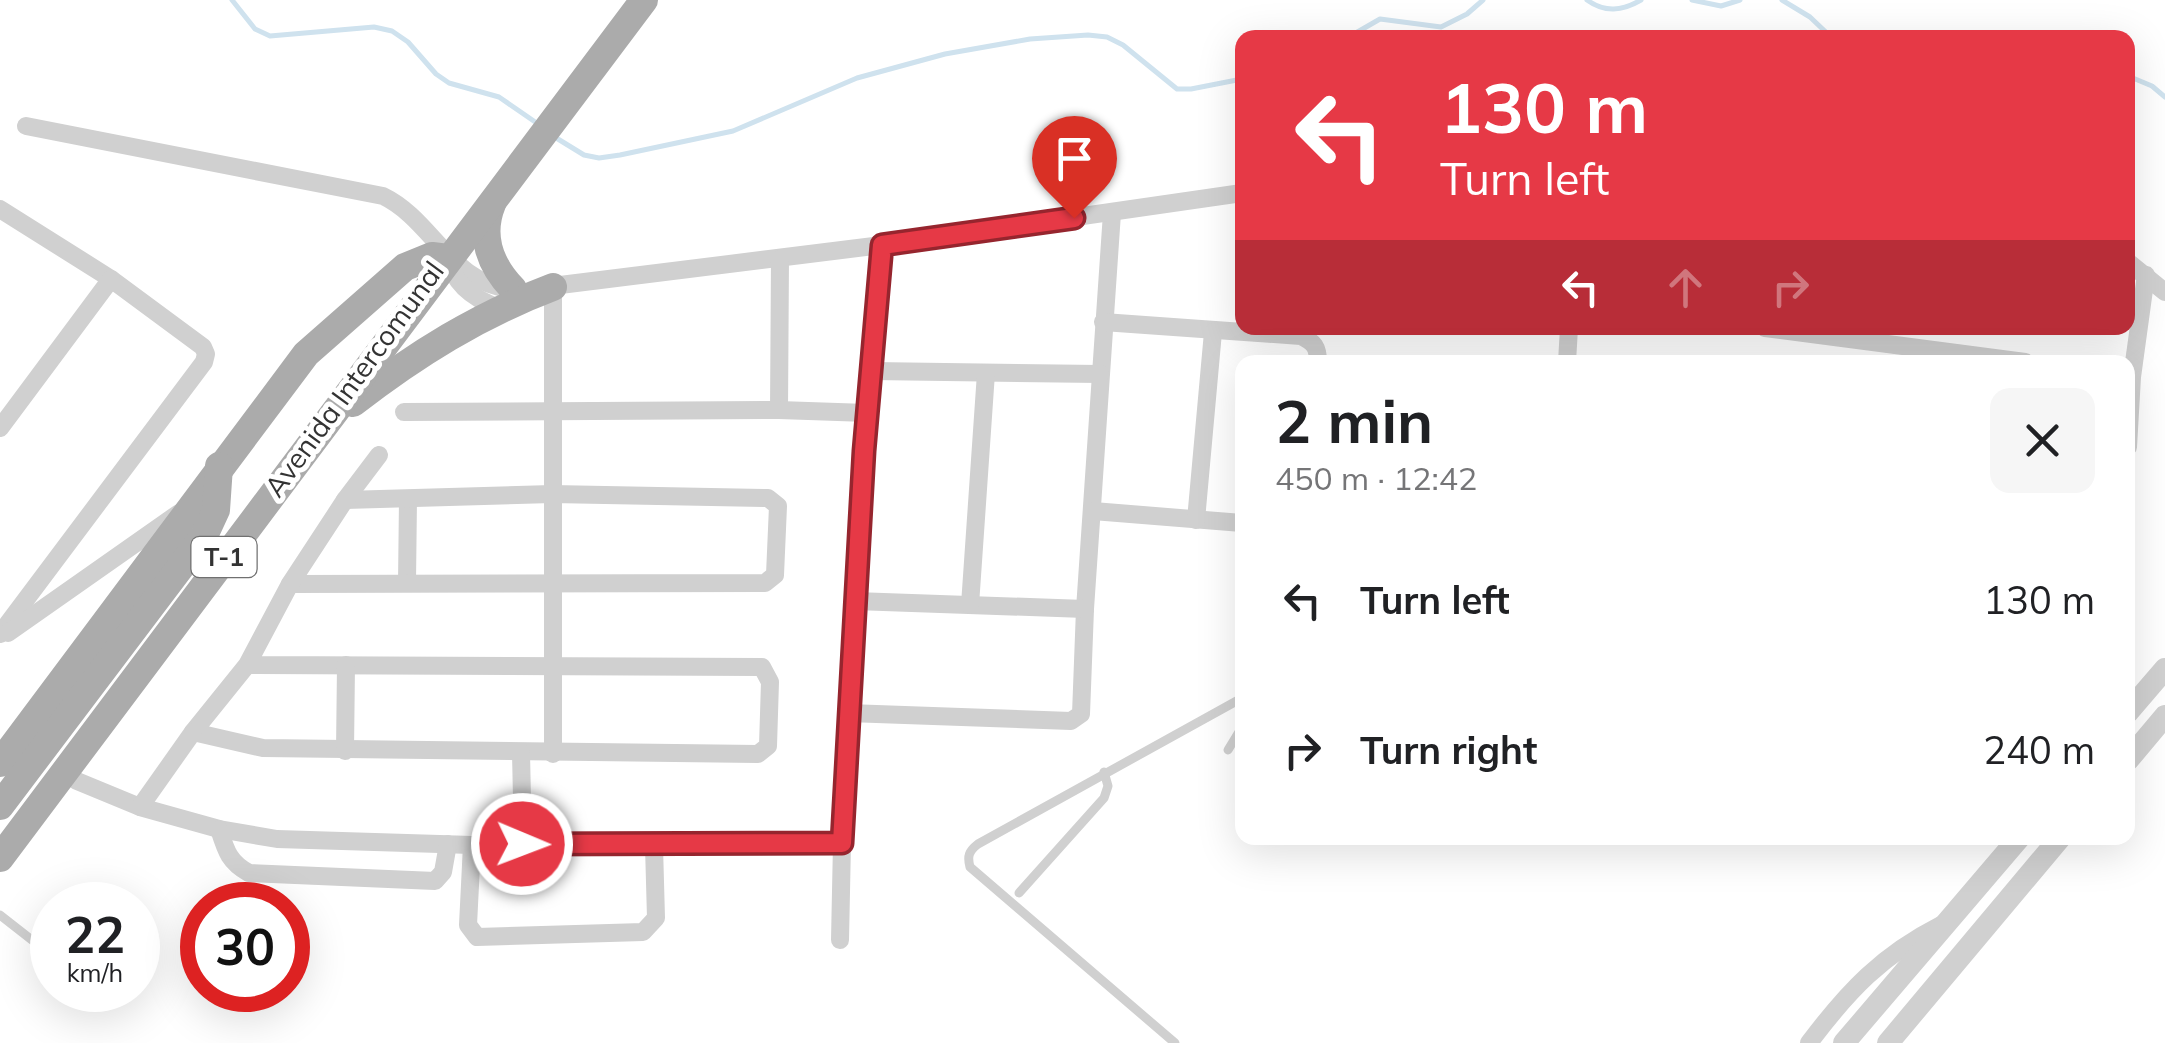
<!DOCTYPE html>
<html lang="en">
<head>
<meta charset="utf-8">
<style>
  :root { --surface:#fff; --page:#f6f6f6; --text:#202124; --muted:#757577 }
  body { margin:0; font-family:Mulish,sans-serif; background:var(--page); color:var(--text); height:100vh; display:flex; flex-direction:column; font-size:38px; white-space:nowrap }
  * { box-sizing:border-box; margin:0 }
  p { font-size:32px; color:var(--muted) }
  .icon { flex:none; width:55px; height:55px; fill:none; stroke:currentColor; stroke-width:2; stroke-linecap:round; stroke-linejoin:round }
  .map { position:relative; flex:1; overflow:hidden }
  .sheet { position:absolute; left:1235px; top:355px; width:900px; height:490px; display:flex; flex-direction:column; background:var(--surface); border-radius:20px; box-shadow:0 10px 40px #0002 }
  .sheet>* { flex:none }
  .top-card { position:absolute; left:1235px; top:30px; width:900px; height:305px; border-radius:20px; box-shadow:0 10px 40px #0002; background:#e63946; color:#fff; overflow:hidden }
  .speed { position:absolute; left:30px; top:882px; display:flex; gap:20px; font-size:50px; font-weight:700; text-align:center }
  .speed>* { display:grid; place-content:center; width:130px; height:130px; border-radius:50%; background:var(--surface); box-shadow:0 10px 40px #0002; line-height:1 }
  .speed small { font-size:25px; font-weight:400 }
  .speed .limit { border:15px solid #d22; background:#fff; color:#111 }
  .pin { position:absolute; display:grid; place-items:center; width:85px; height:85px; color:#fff; margin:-102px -42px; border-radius:50% 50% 50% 0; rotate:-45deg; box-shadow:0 0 10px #0007 }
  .pin .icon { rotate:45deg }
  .me { position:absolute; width:110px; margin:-55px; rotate:91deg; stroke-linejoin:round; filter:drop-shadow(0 0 8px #0008) }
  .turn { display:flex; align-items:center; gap:35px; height:210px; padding:0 40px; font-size:45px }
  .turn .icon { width:130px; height:130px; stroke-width:2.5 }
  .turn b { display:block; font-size:70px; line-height:85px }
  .lanes { display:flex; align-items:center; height:95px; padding:0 40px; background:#0003; justify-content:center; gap:50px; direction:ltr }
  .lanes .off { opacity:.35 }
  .round { display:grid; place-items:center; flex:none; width:105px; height:105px; border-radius:20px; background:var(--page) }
  .overview { display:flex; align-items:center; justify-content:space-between; height:170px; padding:0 40px }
  h1 { font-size:60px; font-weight:700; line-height:75px }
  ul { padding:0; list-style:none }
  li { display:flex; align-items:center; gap:30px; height:150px; padding:0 40px }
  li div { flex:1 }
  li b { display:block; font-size:38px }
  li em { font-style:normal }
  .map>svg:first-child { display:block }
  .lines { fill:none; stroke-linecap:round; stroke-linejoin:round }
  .stream { stroke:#cfe2ee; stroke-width:5 }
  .service { stroke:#d0d0d0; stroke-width:9 }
  .minor { stroke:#d0d0d0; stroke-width:18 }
  .tertiary { stroke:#d0d0d0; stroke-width:22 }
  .primary { stroke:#ababab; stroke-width:28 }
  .route-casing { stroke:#96252e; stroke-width:25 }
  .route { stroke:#e63946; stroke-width:18 }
  .labels { text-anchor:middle; stroke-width:10; stroke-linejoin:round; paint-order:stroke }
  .shield { fill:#fff; stroke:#707070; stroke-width:2.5 }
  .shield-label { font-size:25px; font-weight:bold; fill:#333 }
  .street-label { font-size:28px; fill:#333; stroke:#fff }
</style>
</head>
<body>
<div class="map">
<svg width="2165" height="1043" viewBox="0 0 2165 1043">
  <rect width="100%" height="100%" fill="#fff"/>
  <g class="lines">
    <g class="stream">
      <polyline points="232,0 255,29 270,36 374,27 392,31 408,42 436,74 449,83 499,97 541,126"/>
      <path d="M 1587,0 C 1605,13 1622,11 1641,0"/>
      <polyline points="1692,0 1721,6 1740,0"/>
      <polyline points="1782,0 1810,17 1832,38"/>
      <polyline points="1347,38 1380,19 1441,27 1467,14 1483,0"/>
      <polyline points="2128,76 2152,86 2165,97"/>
      <polyline points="553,136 584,155 599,158 620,155 733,131 857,78 945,54 1030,39 1088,35 1107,37 1123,45 1177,89 1191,89 1242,79"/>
    </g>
    <g class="service">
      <polyline points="1228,750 1242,727"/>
      <polyline points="1019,893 1104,798 1108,786 1104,772"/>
      <polyline points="0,915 37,944"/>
      <path d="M 1175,1043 L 970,867 C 967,856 969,851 978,844 L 1242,698"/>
    </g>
    <g class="minor">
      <path d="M 26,126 L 383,196 C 433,220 451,285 513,289"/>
      <polyline points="0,209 111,279 203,347 206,354 204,362 0,634"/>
      <polyline points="882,245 867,413 848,713 1071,721 1081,714 1085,609 1112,213"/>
      <path d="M 448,258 C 454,285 474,299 499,308"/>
      <polyline points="2128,262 2165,292"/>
      <polyline points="544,287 882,245 1242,193"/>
      <path d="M 1103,322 L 1301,336 C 1314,342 1318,347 1318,362"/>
      <polyline points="1765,328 2025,362"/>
      <polyline points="1567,362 1569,328"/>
      <polyline points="872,371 1100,374"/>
      <polyline points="779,410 780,259"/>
      <polyline points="404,412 779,410 867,413"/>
      <polyline points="0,428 111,279"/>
      <polyline points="2128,447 2132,377 2146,275"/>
      <polyline points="1093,511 1242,523"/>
      <polyline points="1196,520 1213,332"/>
      <polyline points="407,583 408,499"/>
      <polyline points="290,584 765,583 775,575 778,506 768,498 552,494 345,500"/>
      <polyline points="855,601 1085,609"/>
      <polyline points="970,605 986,373"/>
      <polyline points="8,633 179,513"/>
      <polyline points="247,665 762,667 770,682 768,746 758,754 263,748 193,732 247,665 290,584 345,500 379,455"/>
      <polyline points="345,751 346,665"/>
      <polyline points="521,753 523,844"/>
      <polyline points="553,754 553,287"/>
      <polyline points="66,772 77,781 140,807 219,829 277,839 472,845 842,843 848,713"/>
      <polyline points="140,807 193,732"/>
      <path d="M 219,829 C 226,851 229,862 249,873 L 435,881 L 443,872 L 448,844"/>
      <polyline points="472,845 468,925 477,937 643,932 656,918 654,846"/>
      <polyline points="840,940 842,843"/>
      <path d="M 1809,1043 C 1848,991 1882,955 1941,925"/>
    </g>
    <g class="tertiary">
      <polyline points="2128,712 2165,669"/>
      <polyline points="2128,760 2165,716"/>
      <polyline points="1844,1043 2019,838"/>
      <polyline points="1888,1043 2060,838"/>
    </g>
    <g class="primary">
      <path d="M 492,204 C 479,236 490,265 513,289"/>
      <path d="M 353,403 C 416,354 479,315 553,287"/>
      <polyline points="0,763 306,354 405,267 432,256 448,258"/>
      <polyline points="0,806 204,536 216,510 219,466"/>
      <polyline points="0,858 644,0"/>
    </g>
  </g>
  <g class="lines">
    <g class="route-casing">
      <polyline id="route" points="522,844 842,843 864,451 882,245 1074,218"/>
    </g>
    <use href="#route" class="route"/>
  </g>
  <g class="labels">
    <rect class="shield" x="191.5" y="537" width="65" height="40" rx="8"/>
    <g class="shield-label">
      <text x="224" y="566">T-1</text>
    </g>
    <g class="street-label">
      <text transform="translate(354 379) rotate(-54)" y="10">Avenida Intercomunal</text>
    </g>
  </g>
</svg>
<div class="speed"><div>22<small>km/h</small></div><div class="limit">30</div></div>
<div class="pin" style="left:1074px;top:218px;background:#d93025"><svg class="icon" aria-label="arrive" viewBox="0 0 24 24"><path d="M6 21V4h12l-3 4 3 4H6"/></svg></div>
<svg class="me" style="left:522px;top:844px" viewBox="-20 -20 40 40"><circle r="17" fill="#e63946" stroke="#fff" stroke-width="3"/><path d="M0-11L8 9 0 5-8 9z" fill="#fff"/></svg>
<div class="top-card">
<div class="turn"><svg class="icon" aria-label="left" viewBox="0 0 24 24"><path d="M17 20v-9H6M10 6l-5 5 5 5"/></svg><div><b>130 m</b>Turn left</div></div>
<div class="lanes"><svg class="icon" aria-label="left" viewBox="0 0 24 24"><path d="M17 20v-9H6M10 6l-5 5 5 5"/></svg><svg class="icon off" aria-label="ahead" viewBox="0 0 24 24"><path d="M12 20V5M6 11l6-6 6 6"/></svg><svg class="icon off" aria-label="right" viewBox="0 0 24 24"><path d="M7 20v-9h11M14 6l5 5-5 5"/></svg></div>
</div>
<section class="sheet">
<div class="overview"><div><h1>2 min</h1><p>450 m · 12:42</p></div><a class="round"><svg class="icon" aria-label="close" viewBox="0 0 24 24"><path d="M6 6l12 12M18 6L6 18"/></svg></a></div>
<ul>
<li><svg class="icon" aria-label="left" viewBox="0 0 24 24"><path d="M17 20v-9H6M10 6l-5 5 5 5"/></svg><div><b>Turn left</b></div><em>130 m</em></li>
<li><svg class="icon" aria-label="right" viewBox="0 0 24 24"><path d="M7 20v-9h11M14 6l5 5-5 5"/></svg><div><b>Turn right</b></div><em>240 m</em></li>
</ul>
</section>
</div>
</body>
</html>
